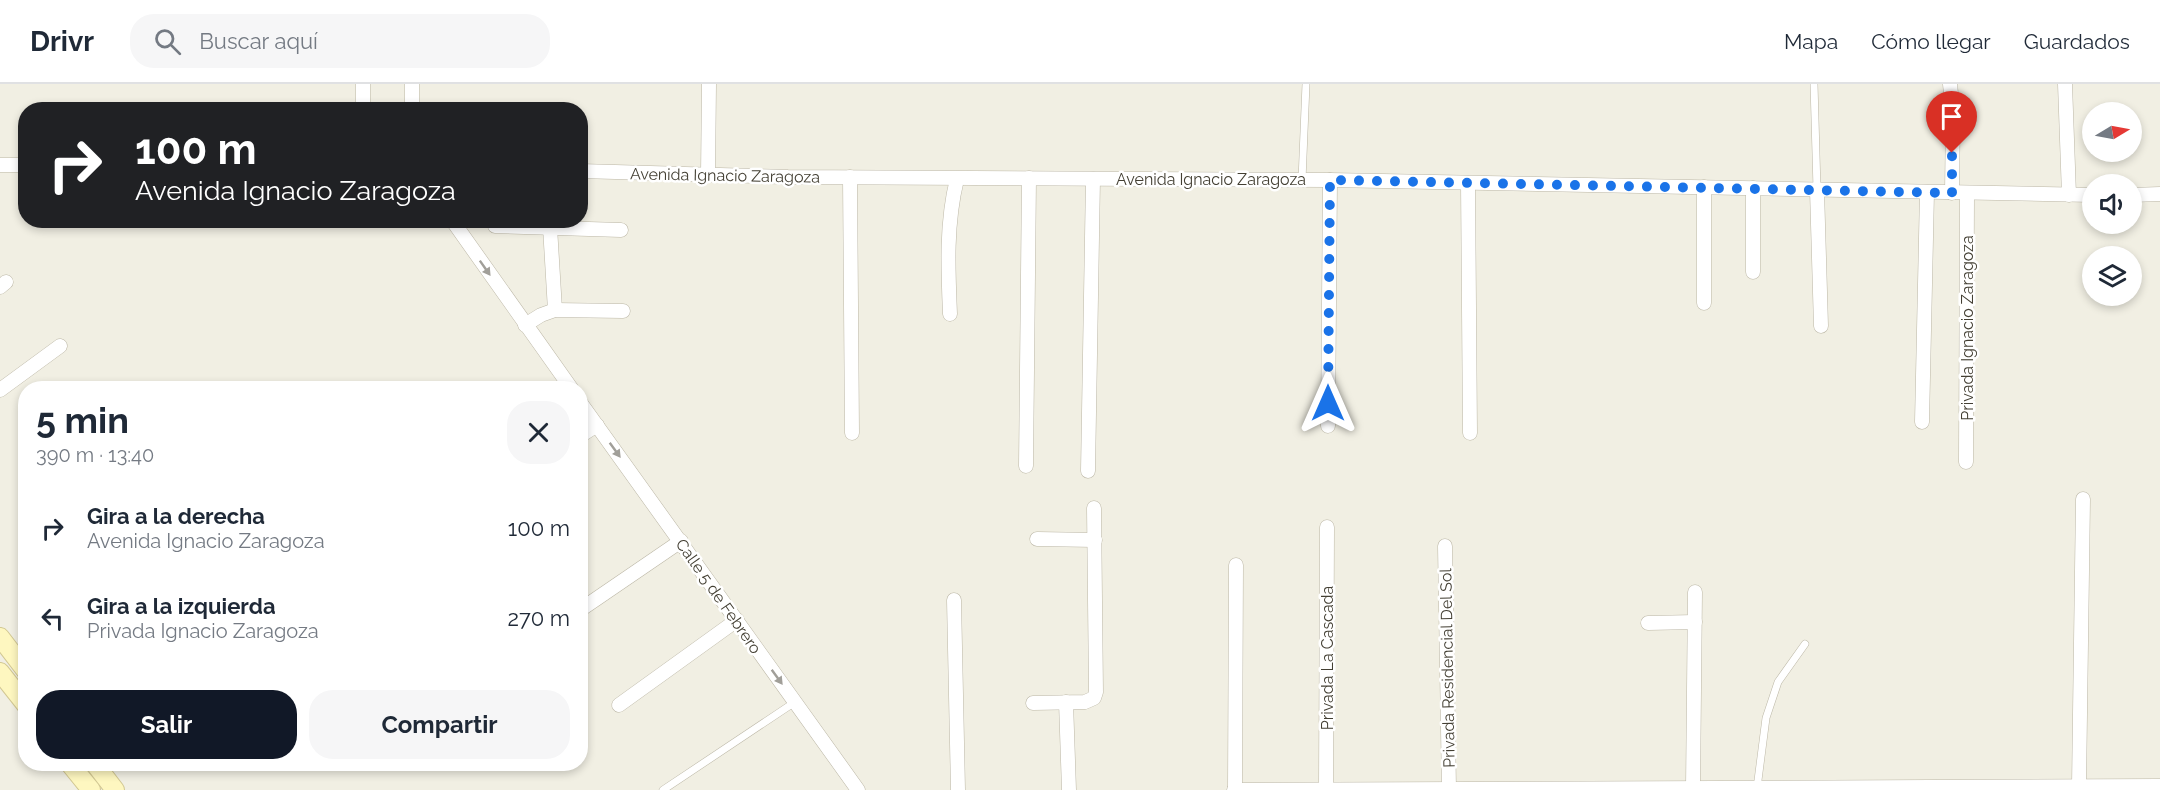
<!DOCTYPE html>
<html lang="es">
<head>
<meta charset="utf-8">
<style>
  :root { --surface:#fff; --page:#f6f6f7; --text:#1f2937; --muted:#747a83; --line:#e0e1e3; --accent:#111827 }
  body { margin:0; font-family:Raleway,sans-serif; background:var(--page); color:var(--text); height:100vh; display:flex; flex-direction:column; font-size:22px; white-space:nowrap }
  * { box-sizing:border-box; margin:0 }
  p { font-size:20px; color:var(--muted) }
  .icon { flex:none; width:33px; height:33px; fill:none; stroke:currentColor; stroke-width:2; stroke-linecap:round; stroke-linejoin:round }
  .map { position:relative; flex:1; overflow:hidden }
  .panel { position:absolute; left:18px; top:297px; width:570px; height:390px; display:flex; flex-direction:column; background:var(--surface); border-radius:24px; box-shadow:0 3px 9px #0003 }
  .panel>* { flex:none }
  .hud { position:absolute; left:18px; top:18px; width:570px; height:126px; border-radius:24px; box-shadow:0 3px 9px #0003; background:#202124; color:#fff; overflow:hidden }
  .needle { width:39px; rotate:80deg }
  .tools { position:absolute; left:2082px; top:18px; display:grid; gap:12px }
  .tools a { display:grid; place-items:center; width:60px; height:60px; border-radius:50%; background:var(--surface); box-shadow:0 3px 9px #0003; font-size:30px }
  .pin { position:absolute; display:grid; place-items:center; width:51px; height:51px; color:#fff; margin:-62px -26px; border-radius:50% 50% 50% 0; rotate:-45deg; box-shadow:0 0 6px #0007 }
  .pin .icon { rotate:45deg }
  .me { position:absolute; width:66px; margin:-33px; rotate:0deg; stroke-linejoin:round; filter:drop-shadow(0 0 4px #0008) }
  .turn { display:flex; align-items:center; gap:21px; height:126px; padding:0 18px; font-size:27px }
  .turn .icon { width:78px; height:78px; stroke-width:2.5 }
  .turn b { display:block; font-size:42px; line-height:51px }
  .round { display:grid; place-items:center; flex:none; width:63px; height:63px; border-radius:24px; background:var(--page) }
  .overview { display:flex; align-items:center; justify-content:space-between; height:102px; padding:0 18px }
  h1 { font-size:36px; font-weight:700; line-height:45px }
  .primary-button { display:flex; gap:12px; margin-top:auto; padding:12px 18px }
  .primary-button a { flex:1; height:69px; border-radius:24px; background:var(--accent); color:#fff; font-size:24px; font-weight:700; line-height:69px; text-align:center }
  .primary-button a+a { background:var(--page); color:var(--text) }
  ul { padding:0; list-style:none }
  li { display:flex; align-items:center; gap:18px; height:90px; padding:0 18px }
  li div { flex:1 }
  li b { display:block; font-size:22px }
  li em { font-style:normal }
  header { display:flex; align-items:center; gap:36px; box-sizing:border-box; height:84px; padding:0 30px; background:var(--surface); border-bottom:2px solid var(--line) }
  header strong { font-size:28px }
  nav { display:flex; gap:33px; margin-inline-start:auto; font-size:21px }
  .search { width:420px; height:54px; background:var(--page); display:flex; align-items:center; gap:15px; box-sizing:border-box; padding:0 21px; border-radius:24px; color:var(--muted); font-size:22px }
  .map>svg:first-child { display:block }
  .lines { fill:none; stroke-linecap:round; stroke-linejoin:round }
  .service-casing { stroke:#bcb7a6; stroke-width:8 }
  .minor-casing { stroke:#bcb7a6; stroke-width:15 }
  .secondary-casing { stroke:#d2c893; stroke-width:20 }
  .service { stroke:#fff; stroke-width:7 }
  .minor { stroke:#fff; stroke-width:14 }
  .secondary { stroke:#fef7c0; stroke-width:18 }
  .oneway { fill:#a19f99 }
  .route { stroke:#1a73e8; stroke-width:10; stroke-dasharray:0 18 }
  .labels { text-anchor:middle; stroke-width:5; stroke-linejoin:round; paint-order:stroke }
  .street-label { font-size:16px; fill:#433f33; stroke:#fff }
</style>
</head>
<body>
<header>
<strong>Drivr</strong>
<div class="search"><svg class="icon" aria-label="search" viewBox="0 0 24 24"><circle cx="10" cy="10" r="6"/><path d="M15 15l6 6"/></svg>Buscar aquí</div>
<nav><a>Mapa</a><a>Cómo llegar</a><a>Guardados</a></nav>
</header>
<div class="map">
<svg width="2160" height="706" viewBox="0 0 2160 706">
  <rect width="100%" height="100%" fill="#f1efe3"/>
  <g class="lines">
    <g class="service-casing">
      <g id="service">
        <polyline points="1814,0 1817,105"/>
        <polyline points="1302,96 1306,0"/>
        <polyline points="1757,704 1766,634 1778,598 1805,560"/>
        <polyline points="663,706 795,618"/>
      </g>
    </g>
    <g class="minor-casing">
      <g id="minor">
        <polyline points="363,0 363,26"/>
        <polyline points="412,0 412,26"/>
        <polyline points="1950,0 1953,29 1952,109"/>
        <polyline points="2065,0 2069,111"/>
        <polyline points="0,81 26,81"/>
        <polyline points="580,87 788,93 1330,96 2092,111"/>
        <polyline points="708,91 709,0"/>
        <polyline points="850,93 852,349"/>
        <polyline points="1468,99 1470,349"/>
        <polyline points="1817,106 1821,242"/>
        <polyline points="2132,111 2160,110"/>
        <polyline points="452,136 571,304"/>
        <polyline points="495,142 621,146"/>
        <polyline points="550,143 555,226"/>
        <polyline points="1753,188 1753,104"/>
        <polyline points="0,203 6,198"/>
        <polyline points="1704,219 1704,103"/>
        <path d="M 950,230 C 948,184 946,139 957,95"/>
        <polyline points="525,241 541,231 555,226 623,227"/>
        <polyline points="0,306 60,262"/>
        <polyline points="580,318 858,706"/>
        <polyline points="1922,338 1927,108"/>
        <polyline points="1328,342 1330,96"/>
        <polyline points="580,352 597,341"/>
        <polyline points="1966,378 1967,109"/>
        <polyline points="1026,382 1029,94"/>
        <polyline points="1088,387 1093,95"/>
        <polyline points="1037,455 1095,456"/>
        <polyline points="1445,462 1449,705"/>
        <polyline points="954,516 958,706"/>
        <polyline points="580,526 681,457"/>
        <polyline points="1648,539 1695,538"/>
        <polyline points="1066,618 1069,706"/>
        <polyline points="1033,619 1085,618 1094,614 1096,608 1094,424"/>
        <polyline points="619,621 737,536"/>
        <polyline points="2079,702 2083,415"/>
        <polyline points="1693,704 1695,508"/>
        <polyline points="1326,705 1327,443"/>
        <polyline points="1234,706 2160,702"/>
        <polyline points="1235,706 1236,481"/>
      </g>
    </g>
    <g class="secondary-casing">
      <g id="secondary">
        <polyline points="0,553 26,587"/>
        <polyline points="0,588 26,621"/>
        <polyline points="70,680 91,706"/>
        <polyline points="95,680 115,706"/>
      </g>
    </g>
    <use href="#service" class="service"/>
    <use href="#minor" class="minor"/>
    <use href="#secondary" class="secondary"/>
  </g>
  <defs><path id="oneway-solid" d="M-6-.8H1V-3.2L6.5 0L1 3.2V.8H-6Z" transform="scale(1.5)"/></defs>
  <g class="oneway">
    <use href="#oneway-solid" transform="translate(485 184) rotate(55)"/>
    <use href="#oneway-solid" transform="translate(615 366) rotate(54)"/>
    <use href="#oneway-solid" transform="translate(777 593) rotate(54)"/>
  </g>
  <g class="lines">
    <polyline class="route" points="1328,319 1330,96 1952,109 1952,69"/>
  </g>
  <g class="labels">
    <g class="street-label">
      <text transform="translate(725 91) rotate(1)" y="6">Avenida Ignacio Zaragoza</text>
      <text x="1211" y="101">Avenida Ignacio Zaragoza</text>
      <text transform="translate(1967 244) rotate(-90)" y="6">Privada Ignacio Zaragoza</text>
      <text transform="translate(719 512) rotate(55)" y="6">Calle 5 de Febrero</text>
      <text transform="translate(1327 574) rotate(-90)" y="6">Privada La Cascada</text>
      <text transform="translate(1447 584) rotate(-91)" y="6">Privada Residencial Del Sol</text>
    </g>
  </g>
</svg>
<div class="tools">
<a><svg class="needle" viewBox="-14 -14 28 28"><path d="M0-13l5 13h-10z" fill="#e53935"/><path d="M0 13l5-13h-10z" fill="#747a83"/></svg></a>
<a><svg class="icon" aria-label="sound" viewBox="0 0 24 24"><path d="M4 9h4l5-4v14l-5-4H4zM17 9q2 3 0 6"/></svg></a>
<a><svg class="icon" aria-label="layers" viewBox="0 0 24 24"><path d="M12 4l9 5-9 5-9-5zM3 14l9 5 9-5"/></svg></a>
</div>
<div class="pin" style="left:1952px;top:69px;background:#d93025"><svg class="icon" aria-label="arrive" viewBox="0 0 24 24"><path d="M6 21V4h12l-3 4 3 4H6"/></svg></div>
<svg class="me" style="left:1328px;top:319px" viewBox="-20 -20 40 40"><path d="M0-17L14 15 0 8-14 15z" fill="#1a73e8" stroke="#fff" stroke-width="4"/></svg>
<div class="hud">
<div class="turn"><svg class="icon" aria-label="right" viewBox="0 0 24 24"><path d="M7 20v-9h11M14 6l5 5-5 5"/></svg><div><b>100 m</b>Avenida Ignacio Zaragoza</div></div>
</div>
<section class="panel">
<div class="overview"><div><h1>5 min</h1><p>390 m · 13:40</p></div><a class="round"><svg class="icon" aria-label="close" viewBox="0 0 24 24"><path d="M6 6l12 12M18 6L6 18"/></svg></a></div>
<ul>
<li><svg class="icon" aria-label="right" viewBox="0 0 24 24"><path d="M7 20v-9h11M14 6l5 5-5 5"/></svg><div><b>Gira a la derecha</b><p>Avenida Ignacio Zaragoza</p></div><em>100 m</em></li>
<li><svg class="icon" aria-label="left" viewBox="0 0 24 24"><path d="M17 20v-9H6M10 6l-5 5 5 5"/></svg><div><b>Gira a la izquierda</b><p>Privada Ignacio Zaragoza</p></div><em>270 m</em></li>
</ul>
<div class="primary-button"><a>Salir</a><a>Compartir</a></div>
</section>
</div>
</body>
</html>
